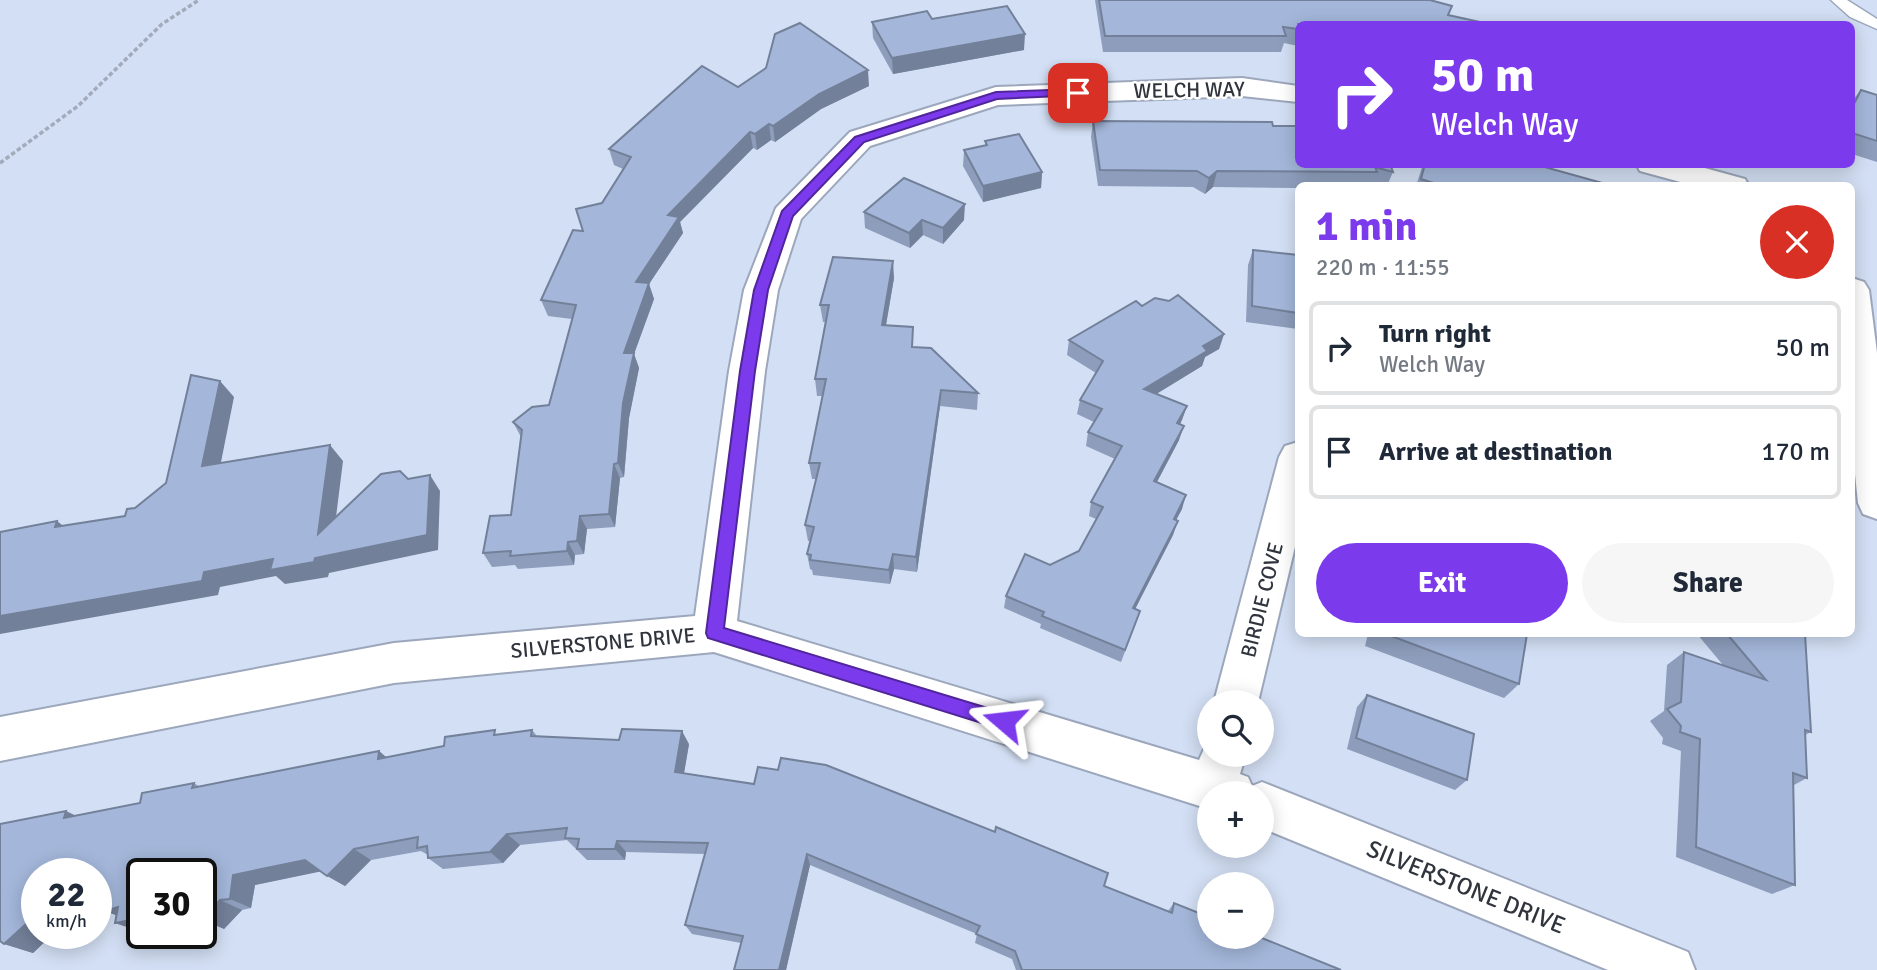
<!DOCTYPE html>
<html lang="en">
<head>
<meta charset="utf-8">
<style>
  :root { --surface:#fff; --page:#f6f6f7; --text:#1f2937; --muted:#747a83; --line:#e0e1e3; --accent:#7c3aed }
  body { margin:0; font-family:Signika,sans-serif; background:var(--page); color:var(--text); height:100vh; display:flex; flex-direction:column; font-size:26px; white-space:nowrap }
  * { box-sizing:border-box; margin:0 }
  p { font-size:23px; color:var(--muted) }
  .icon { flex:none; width:38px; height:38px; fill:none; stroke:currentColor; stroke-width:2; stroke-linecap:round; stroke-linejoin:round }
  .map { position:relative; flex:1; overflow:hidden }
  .details { position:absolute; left:1295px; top:182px; width:560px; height:455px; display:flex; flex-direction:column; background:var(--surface); border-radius:10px; box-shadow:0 4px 18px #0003 }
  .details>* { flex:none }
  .banner { position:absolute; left:1295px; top:21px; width:560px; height:147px; border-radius:10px; box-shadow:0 4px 18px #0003; background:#7c3aed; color:#fff; overflow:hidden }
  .tools { position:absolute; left:1197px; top:690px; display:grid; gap:14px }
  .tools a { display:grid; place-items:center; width:77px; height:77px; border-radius:50%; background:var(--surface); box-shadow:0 4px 18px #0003; font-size:35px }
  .speed { position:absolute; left:21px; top:858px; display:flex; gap:14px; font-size:35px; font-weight:700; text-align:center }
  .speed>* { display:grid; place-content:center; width:91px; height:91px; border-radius:50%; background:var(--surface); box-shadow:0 4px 18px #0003; line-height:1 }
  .speed small { font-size:18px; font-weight:400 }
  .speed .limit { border:4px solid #111; border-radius:10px; background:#fff; color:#111 }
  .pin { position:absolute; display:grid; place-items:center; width:60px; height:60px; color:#fff; margin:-30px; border-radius:14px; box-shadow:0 4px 10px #0006 }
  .me { position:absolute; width:77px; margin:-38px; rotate:287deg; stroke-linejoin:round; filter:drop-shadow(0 0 5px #0008) }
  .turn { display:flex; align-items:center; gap:24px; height:147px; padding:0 21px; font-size:32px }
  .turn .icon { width:91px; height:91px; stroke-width:2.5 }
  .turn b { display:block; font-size:49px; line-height:60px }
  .round { display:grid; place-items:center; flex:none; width:74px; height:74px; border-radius:37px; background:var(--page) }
  .head { display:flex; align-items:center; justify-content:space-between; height:119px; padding:0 21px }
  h1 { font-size:42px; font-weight:800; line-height:52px; color:var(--accent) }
  .cta { display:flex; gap:14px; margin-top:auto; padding:14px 21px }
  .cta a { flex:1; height:80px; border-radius:42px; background:var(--accent); color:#fff; font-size:28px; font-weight:800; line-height:80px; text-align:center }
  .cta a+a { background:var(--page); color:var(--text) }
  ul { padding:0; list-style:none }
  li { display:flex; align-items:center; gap:21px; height:94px; margin:0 14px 10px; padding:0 7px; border:4px solid var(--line); border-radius:10px }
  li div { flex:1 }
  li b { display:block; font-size:26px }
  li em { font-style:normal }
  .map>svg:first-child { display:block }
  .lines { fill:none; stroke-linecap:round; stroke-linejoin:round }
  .lane-casing { stroke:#9ca7bc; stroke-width:3 }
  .street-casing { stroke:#9ca7bc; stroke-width:4 }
  .path { stroke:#a2abbc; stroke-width:3.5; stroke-dasharray:4.5 2.5; stroke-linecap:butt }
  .lane { fill:#fff; fill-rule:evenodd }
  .street { fill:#fff; fill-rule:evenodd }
  .wall { fill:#8d9dbb }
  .shaded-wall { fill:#738099 }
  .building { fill:#a4b7da; stroke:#738099; stroke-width:2 }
  .route { fill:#7c3aed; stroke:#51269a; stroke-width:2 }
  .labels { text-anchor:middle; stroke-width:5; stroke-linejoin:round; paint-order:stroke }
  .street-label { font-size:21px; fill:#30343d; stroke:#fff }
  .near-street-label { font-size:24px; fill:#30343d; stroke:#fff }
</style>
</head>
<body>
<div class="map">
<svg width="1877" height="970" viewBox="0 0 1877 970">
  <rect width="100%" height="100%" fill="#d3dff4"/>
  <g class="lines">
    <g class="lane-casing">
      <polygon id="lane" points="1831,0 1847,0 1877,19 1877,29 1850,17"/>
    </g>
    <g class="street-casing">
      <g id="street">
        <polygon points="1242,78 1298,86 1298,102 1242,96 998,105 870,146 801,219 778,290 765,371 737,621 1199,760 1209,738 1209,754 1246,754 1240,774 1248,777 1252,786 1262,782 1688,952 1695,970 1608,970 1262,828 1262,793 1209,793 1209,809 714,652 394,683 0,761 0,717 394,643 695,616 729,371 744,290 776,208 850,132 996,87"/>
        <polygon points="1636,164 1690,164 1745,179 1749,186 1695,186 1640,171"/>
        <polygon points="1852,278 1864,282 1869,290 1877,353 1877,519 1863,514 1858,503 1852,445"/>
        <polygon points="1298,442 1298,534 1258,702 1214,702 1279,457 1285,446"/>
      </g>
    </g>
    <polyline class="path" points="0,163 78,106 162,24 199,0"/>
    <use href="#lane" class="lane"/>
    <use href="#street" class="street"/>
  </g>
  <g class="wall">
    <polygon points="1095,0 1430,0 1298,24 1298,46 1284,43 1281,52 1103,52"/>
    <polygon points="932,19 1024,50 893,74 873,38 872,22"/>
    <polygon points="869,86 821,109 775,142 771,140 757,150 753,148 680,222 683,233 649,284 654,299 634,354 639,368 629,418 624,477 620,478 615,527 587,529 584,554 575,555 574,565 518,569 515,565 492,567 483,553 511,515 521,437 513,422 549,405 572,319 548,316 541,300 583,231 623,169 614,165 609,149 738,87"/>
    <polygon points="1861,90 1877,95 1877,162 1852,154 1852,101"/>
    <polygon points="1093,121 1273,126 1390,164 1393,172 1387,186 1378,186 1372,184 1371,186 1298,186 1298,188 1213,187 1205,194 1193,187 1098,186 1091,137"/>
    <polygon points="985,141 1042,172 1041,188 983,202 963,166 964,150 985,146"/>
    <polygon points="1423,164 1534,164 1613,186 1416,186"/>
    <polygon points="864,212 964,220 943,244 923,235 910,248 865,228"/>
    <polygon points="1253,250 1298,255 1298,329 1246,322 1248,265"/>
    <polygon points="894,278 886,325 913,347 978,393 977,410 940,406 917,572 894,569 890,584 813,575 812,570 810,569 807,554 810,541 808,541 805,525 816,479 812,479 809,463 822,396 817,396 815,379 825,322 823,322 820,305"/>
    <polygon points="1142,306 1224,334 1219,349 1205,357 1202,366 1156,394 1187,406 1180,424 1179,440 1157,482 1182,509 1176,520 1173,535 1135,609 1136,623 1121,662 1040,628 1041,624 1004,608 1006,596 1050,565 1079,551 1096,519 1089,516 1091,502 1115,459 1086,446 1088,432 1094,422 1077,414 1080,400 1096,373 1067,355 1069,340"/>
    <polygon points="1368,634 1527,634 1519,684 1504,698 1365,646"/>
    <polygon points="1697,634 1805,634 1811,732 1805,735 1807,778 1794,785 1795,885 1772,894 1676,857 1681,751 1662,744 1663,738 1650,721 1664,711 1667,665 1684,652 1723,665"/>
    <polygon points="1367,695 1467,780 1455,790 1347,749 1357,707"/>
    <polygon points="532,730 537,736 689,744 684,773 1104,886 1168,911 1174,903 1341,970 1016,970 1012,959 975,943 977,934 810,865 786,970 734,970 741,943 692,934 685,925 705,854 626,852 625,860 587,860 567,840 520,845 503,863 443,869 428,858 428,855 421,851 371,860 345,886 320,871 255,885 251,908 242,910 224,929 142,873 142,932 115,923 117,915 110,913 96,873 37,933 54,933 33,953 4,944 76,816 140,803 194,783 200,787 379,751 386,757 499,735"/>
  </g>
  <g class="shaded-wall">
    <polygon points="1025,34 1024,50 893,74 892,58"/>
    <polygon points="868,70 869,86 821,109 775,142 773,126 819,94"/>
    <polygon points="769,124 771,140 757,150 755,134"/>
    <polygon points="750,132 753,148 680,222 683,233 649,284 654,299 634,354 639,368 629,418 624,477 618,463 624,353 636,282 668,215"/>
    <polygon points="1217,171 1213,187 1205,194 1209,178"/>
    <polygon points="1042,172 1041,188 983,202 983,186"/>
    <polygon points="965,204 964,220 943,244 943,228"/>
    <polygon points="922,220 923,235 910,248 909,233"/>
    <polygon points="893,261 894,278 883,342 882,325"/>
    <polygon points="1224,334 1219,349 1205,357 1202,366 1140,404 1144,389 1203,346"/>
    <polygon points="220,381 234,397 217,482 202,466"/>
    <polygon points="941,390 940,406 917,572 916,557"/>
    <polygon points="1187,406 1182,420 1173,438 1177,423"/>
    <polygon points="1184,426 1179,440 1150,495 1154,481"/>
    <polygon points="330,445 343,461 332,549 318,534"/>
    <polygon points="614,464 620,478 615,527 609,514"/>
    <polygon points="430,475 440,491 438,550 329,573 328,577 285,584 276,576 220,587 218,595 0,634 0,616 204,572 273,559 315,558"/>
    <polygon points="1186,495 1182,509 1169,533 1174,519"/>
    <polygon points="580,516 587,529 584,554 577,541"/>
    <polygon points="57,521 76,536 55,527"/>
    <polygon points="1178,521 1173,535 1129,621 1133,608"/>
    <polygon points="568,542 575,555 574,565 567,551"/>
    <polygon points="893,554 894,569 890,584 889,570"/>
    <polygon points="682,731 689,744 682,785 675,772"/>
    <polygon points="379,751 394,764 378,759"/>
    <polygon points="66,811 91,823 64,818"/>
    <polygon points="507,834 520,845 503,863 490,852"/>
    <polygon points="617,841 626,852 625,860 615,849"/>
    <polygon points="354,849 371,860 345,886 327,876"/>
    <polygon points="807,854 810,865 786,970 779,970"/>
    <polygon points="305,860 323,871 255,885 251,908 230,899 233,875"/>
    <polygon points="107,898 130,920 110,913 96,916 96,901"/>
    <polygon points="220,900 242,910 224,929 201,919"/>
    <polygon points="37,914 37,933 54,933 33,953 4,944"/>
    <polygon points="142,918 142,932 115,923"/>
  </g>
  <g class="building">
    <polygon points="1099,0 1430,0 1452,6 1448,15 1489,24 1298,24 1298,29 1283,27 1286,36 1105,36"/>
    <polygon points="1007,6 1025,34 892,58 872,22 927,11 932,19"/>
    <polygon points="800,23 868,70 819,94 773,126 769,124 755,134 750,132 668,215 679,217 636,282 649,283 624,353 634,353 623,403 618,463 614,464 609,514 580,516 577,541 568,542 567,551 510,556 511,551 483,553 490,516 511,515 522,430 513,422 532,407 549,405 576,305 541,300 573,230 583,231 576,209 602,203 631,157 609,149 702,66 738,87 766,68 775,34"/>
    <polygon points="1861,90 1877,95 1877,141 1852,133 1852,101 1855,102"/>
    <polygon points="1093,121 1272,122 1273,126 1298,126 1298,164 1390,164 1393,172 1375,167 1377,172 1217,171 1209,178 1197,171 1100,170"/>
    <polygon points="1019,134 1042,172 983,186 964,150 987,145 985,141"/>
    <polygon points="1425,164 1534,164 1613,186 1443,186 1421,179"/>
    <polygon points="904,178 965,204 943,228 922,220 909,233 864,212"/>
    <polygon points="1253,250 1298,255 1298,313 1252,306"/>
    <polygon points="833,257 893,261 882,325 913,327 912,347 931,348 978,393 941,390 916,557 893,554 889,570 810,560 811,555 807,554 814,527 805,525 820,463 809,463 826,379 815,379 829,305 820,305"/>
    <polygon points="1178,295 1224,334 1203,346 1207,351 1144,389 1187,406 1177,423 1184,426 1154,481 1186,495 1174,519 1178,521 1133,608 1140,611 1125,650 1042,616 1044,612 1006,596 1025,554 1050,565 1079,551 1103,507 1091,502 1122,446 1088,432 1102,409 1080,400 1103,361 1069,340 1136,301 1142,306 1155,298 1169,301"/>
    <polygon points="191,375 220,381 202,466 330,445 318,534 381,474 400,471 408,479 430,475 427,535 315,558 314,562 270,570 273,559 204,572 202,581 0,616 0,532 57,521 55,527 125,516 127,509 135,508 166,483"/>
    <polygon points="1386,634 1527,634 1519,684"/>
    <polygon points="1727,634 1805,634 1811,732 1805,730 1807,778 1793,773 1795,885 1696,847 1700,739 1680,732 1681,726 1667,709 1681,702 1684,652 1766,680"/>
    <polygon points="1367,695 1474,734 1467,780 1356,738"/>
    <polygon points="622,729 682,731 675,772 754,784 758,767 778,770 781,758 826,765 995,832 996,827 1108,873 1104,886 1172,913 1174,903 1209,917 1209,936 1257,936 1341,970 1022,970 1015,951 976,934 980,926 807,854 779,970 734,970 743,936 685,925 708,843 617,841 615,849 577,849 579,839 565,838 567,828 507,834 490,852 428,858 427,846 417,848 418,837 354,849 327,876 305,860 233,875 230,899 220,900 201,920 201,873 142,873 142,918 115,923 118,907 105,911 107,898 96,901 96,873 37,873 37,914 4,944 0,941 0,824 66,811 64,818 140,803 142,793 194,783 192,788 379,751 378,759 444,746 445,737 495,730 494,735 532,730 531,736 619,740"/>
  </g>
  <polygon class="route" points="1078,89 1084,93 1082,95 997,99 864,142 793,216 768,290 755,371 724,628 1004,713 1010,715 1013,721 1010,728 1004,730 708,638 706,633 740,371 754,290 782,211 855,137 996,92"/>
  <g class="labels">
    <g class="street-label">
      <text transform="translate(1189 90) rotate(-1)" y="7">WELCH WAY</text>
      <text transform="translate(1262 600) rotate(-76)" y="7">BIRDIE COVE</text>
      <text transform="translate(603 643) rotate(-5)" y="7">SILVERSTONE DRIVE</text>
    </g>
    <g class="near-street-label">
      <text transform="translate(1466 887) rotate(22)" y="8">SILVERSTONE DRIVE</text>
    </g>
  </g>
</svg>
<div class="tools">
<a><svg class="icon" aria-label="search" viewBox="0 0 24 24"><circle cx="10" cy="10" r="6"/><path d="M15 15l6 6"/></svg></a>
<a>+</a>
<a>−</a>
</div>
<div class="speed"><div>22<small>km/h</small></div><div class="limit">30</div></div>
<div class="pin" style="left:1078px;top:93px;background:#d93025"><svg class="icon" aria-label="arrive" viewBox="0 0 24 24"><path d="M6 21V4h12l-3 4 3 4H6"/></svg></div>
<svg class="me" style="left:1004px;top:721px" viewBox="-20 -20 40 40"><path d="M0-17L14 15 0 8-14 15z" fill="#7c3aed" stroke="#fff" stroke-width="4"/></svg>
<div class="banner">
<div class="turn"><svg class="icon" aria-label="right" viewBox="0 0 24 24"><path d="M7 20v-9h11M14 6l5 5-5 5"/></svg><div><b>50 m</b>Welch Way</div></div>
</div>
<section class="details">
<div class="head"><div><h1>1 min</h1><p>220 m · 11:55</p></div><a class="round" style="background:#d93025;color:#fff"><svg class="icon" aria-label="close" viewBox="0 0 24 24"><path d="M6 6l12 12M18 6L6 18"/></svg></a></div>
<ul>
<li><svg class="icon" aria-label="right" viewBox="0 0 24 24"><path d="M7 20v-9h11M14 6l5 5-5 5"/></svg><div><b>Turn right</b><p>Welch Way</p></div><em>50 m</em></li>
<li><svg class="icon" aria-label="arrive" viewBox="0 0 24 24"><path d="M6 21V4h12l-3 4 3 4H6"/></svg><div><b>Arrive at destination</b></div><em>170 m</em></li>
</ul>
<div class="cta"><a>Exit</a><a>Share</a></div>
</section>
</div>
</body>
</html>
